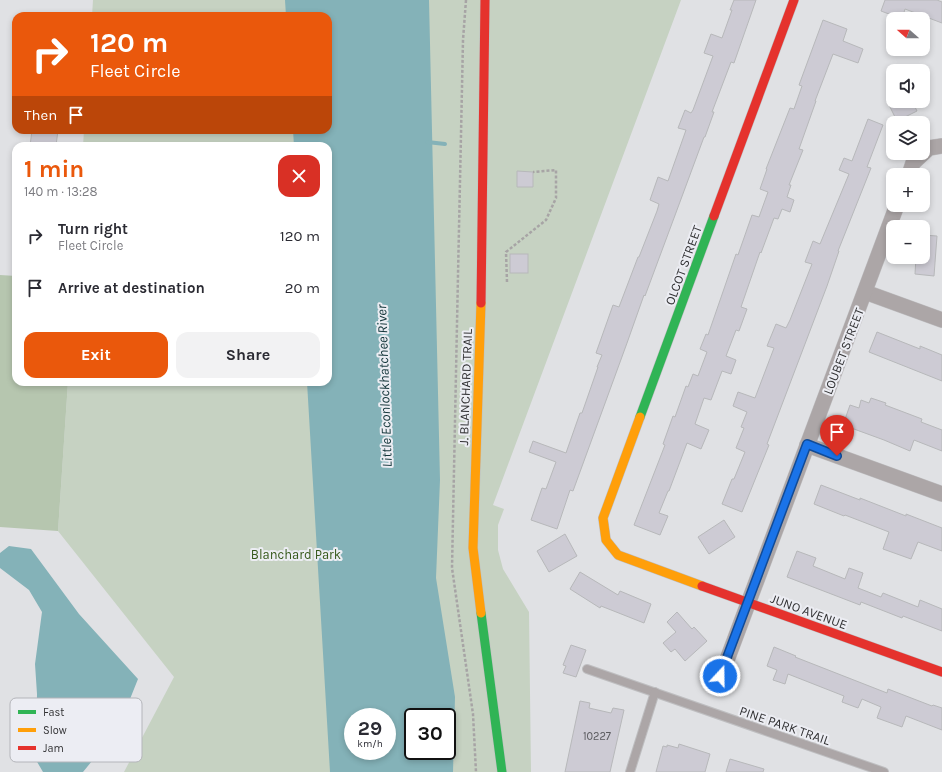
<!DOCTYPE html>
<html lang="en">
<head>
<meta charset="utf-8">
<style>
  :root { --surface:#fff; --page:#f2f2f3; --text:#2b2b33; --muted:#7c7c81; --accent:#ea580c }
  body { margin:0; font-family:Karla,sans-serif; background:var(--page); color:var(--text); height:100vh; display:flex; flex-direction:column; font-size:15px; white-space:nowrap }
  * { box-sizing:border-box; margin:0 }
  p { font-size:13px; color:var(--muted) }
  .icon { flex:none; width:22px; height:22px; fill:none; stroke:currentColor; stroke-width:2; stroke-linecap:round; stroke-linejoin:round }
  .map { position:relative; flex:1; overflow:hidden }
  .side { position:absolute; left:12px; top:142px; width:320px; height:244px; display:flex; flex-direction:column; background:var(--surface); border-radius:12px; box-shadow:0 2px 6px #0003 }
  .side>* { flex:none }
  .hud { position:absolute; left:12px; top:12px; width:320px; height:122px; border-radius:12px; box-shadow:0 2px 6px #0003; background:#ea580c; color:#fff; overflow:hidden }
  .needle { width:26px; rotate:291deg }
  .fabs { position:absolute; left:886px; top:12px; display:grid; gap:8px }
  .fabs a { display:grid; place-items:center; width:44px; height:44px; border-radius:8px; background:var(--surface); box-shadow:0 2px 6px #0003; font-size:20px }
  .speed { position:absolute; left:344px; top:708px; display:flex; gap:8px; font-size:20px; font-weight:700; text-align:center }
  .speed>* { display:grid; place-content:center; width:52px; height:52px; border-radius:50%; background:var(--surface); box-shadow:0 2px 6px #0003; line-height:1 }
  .speed small { font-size:10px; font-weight:400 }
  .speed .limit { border:2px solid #111; border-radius:6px; background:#fff; color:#111 }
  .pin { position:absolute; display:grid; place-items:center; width:34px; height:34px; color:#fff; margin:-41px -17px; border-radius:50% 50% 50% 0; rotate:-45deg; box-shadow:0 0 4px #0007 }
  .pin .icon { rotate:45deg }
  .me { position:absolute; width:44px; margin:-22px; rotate:21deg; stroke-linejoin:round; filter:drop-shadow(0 0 3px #0008) }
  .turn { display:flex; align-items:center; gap:14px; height:84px; padding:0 12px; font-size:18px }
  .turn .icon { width:52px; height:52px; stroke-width:2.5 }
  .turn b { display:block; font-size:28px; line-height:34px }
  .then { display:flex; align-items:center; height:38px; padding:0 12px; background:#0003; gap:8px; font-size:15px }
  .round { display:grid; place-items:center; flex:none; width:42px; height:42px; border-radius:12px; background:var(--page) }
  .headline { display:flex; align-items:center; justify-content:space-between; height:68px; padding:0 12px }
  h1 { font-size:24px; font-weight:700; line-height:30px; color:var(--accent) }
  .button { display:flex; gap:8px; margin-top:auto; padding:8px 12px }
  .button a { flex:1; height:46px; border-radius:12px; background:var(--accent); color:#fff; font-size:16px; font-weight:700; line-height:46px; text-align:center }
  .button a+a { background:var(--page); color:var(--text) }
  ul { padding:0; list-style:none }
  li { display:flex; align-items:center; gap:12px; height:52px; padding:0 12px }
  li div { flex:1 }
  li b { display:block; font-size:15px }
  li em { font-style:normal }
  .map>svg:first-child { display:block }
  .green { fill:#c6d2c2; fill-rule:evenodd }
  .forest { fill:#b6c6af }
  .water { fill:#84b2b8; fill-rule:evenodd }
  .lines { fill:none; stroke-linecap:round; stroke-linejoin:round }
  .stream { stroke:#84b2b8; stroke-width:4 }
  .building { fill:#cdcbd4; stroke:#b7b8ba }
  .lane-casing { stroke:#bebec0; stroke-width:10 }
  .street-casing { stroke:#bebec0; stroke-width:16 }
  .fast-casing { stroke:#bebec0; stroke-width:10 }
  .slow-casing { stroke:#bebec0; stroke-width:10 }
  .jam-casing { stroke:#bebec0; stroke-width:10 }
  .path { stroke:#a7a4a5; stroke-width:2.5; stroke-dasharray:3 2; stroke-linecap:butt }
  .lane { stroke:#aca6a7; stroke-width:8 }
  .street { stroke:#aca6a7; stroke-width:15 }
  .fast { stroke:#30b455; stroke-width:9 }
  .slow { stroke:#ff9f0a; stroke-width:9 }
  .jam { stroke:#e5322d; stroke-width:9 }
  .route-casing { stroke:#114b97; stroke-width:10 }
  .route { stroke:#1a73e8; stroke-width:7 }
  .labels { text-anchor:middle; stroke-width:4; stroke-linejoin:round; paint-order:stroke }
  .number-label { font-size:11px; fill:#5a5a5e }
  .street-label { font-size:13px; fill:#323234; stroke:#ecedf3 }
  .park-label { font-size:13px; fill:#36591b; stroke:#ecedf3 }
  .water-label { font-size:14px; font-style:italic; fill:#15373b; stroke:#ecedf3 }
  .key { fill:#ecedf3; stroke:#b4b5ba; stroke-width:1 }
  .key-label { font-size:11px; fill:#323234 }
</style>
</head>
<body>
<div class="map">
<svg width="942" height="772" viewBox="0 0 942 772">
  <rect width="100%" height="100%" fill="#e0e1e4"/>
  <path class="green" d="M 93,0 L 681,0 L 493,505 L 504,509 L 498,525 L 498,550 L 503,569 L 529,612 L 531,772 L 124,772 L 174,677 L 58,531 L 68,382 L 328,382 L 328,146 L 83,146 L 84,130 L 328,130 L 328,16 L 92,16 ZM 353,717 L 387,717 L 387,751 L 353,751 ZM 413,717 L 447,717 L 447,751 L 413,751 Z"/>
  <polygon class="forest" points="0,275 16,276 16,382 68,382 58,531 0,527"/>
  <g class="water">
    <path d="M 285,0 L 429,0 L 440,480 L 436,578 L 455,697 L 453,772 L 330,772 L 307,382 L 328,382 L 328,146 L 294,146 L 293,130 L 328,130 L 328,16 L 286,16 ZM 353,717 L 387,717 L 387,751 L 353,751 ZM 413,717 L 447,717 L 447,751 L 413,751 Z"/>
    <polygon points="9,546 31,549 79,614 138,679 118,729 83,772 43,772 36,760 37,694 35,664 42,612 29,590 0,568 0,553"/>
  </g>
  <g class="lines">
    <polyline class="stream" points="427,142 445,144"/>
  </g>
  <g class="building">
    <polygon points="734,0 756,0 734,63 731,62 712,112 714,112 705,137 704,137 674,218 645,296 644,295 627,343 573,491 570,490 557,529 531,520 542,488 546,489 556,462 529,452 533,441 566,453 580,413 582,413 598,367 597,367 602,355 596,353 613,305 619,307 638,257 639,257 657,211 659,204 650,200 658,177 668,181 686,130 678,128 685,110 691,113 693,110 713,56 704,53 711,34 722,38 732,10 730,10"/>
    <polygon points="885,0 937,0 942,2 942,23 905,9 902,19 881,11"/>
    <polygon points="823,20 847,29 843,41 863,49 858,63 833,54 815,101 816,101 799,149 803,150 789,185 791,185 787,197 794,200 790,212 782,209 778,219 774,218 761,253 760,252 741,307 747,309 739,331 736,330 726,356 736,360 731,374 722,371 711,400 704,398 695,424 709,430 701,449 687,443 669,491 668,491 659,513 668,516 660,535 634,525 665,445 663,444 673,416 675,417 686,386 688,387 693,374 698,376 707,352 700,349 706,334 708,335 736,254 738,255 752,215 759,217 768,192 760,189 767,169 766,169 790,108 794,109 802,86 799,85"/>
    <polygon points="887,101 912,101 917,111 897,121"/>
    <polygon points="868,119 883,125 867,167 871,168 838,251 839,251 827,286 767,444 769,445 742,512 722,504 732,479 734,479 745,452 736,448 744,428 741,427 747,412 733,406 738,392 755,398 774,348 767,346 776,324 786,328 790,320 812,264 805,262 813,241 820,244 849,174 839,170 844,158 852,161"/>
    <polygon points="32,130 58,130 56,146 30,146"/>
    <polygon points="517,171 533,172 533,187 517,187"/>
    <polygon points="923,235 937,236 934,276 915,274 916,257 923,257"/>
    <rect x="510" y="254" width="18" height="19"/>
    <polygon points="877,332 920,349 920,346 942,355 942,381 869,352"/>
    <polygon points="871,398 886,403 885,405 922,419 921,422 942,430 942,451 914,440 910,451 884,440 843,425 850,405 859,408 861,400 869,403"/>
    <polygon points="821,485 860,500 860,498 906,516 906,514 942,528 942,551 918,542 911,559 883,549 889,532 845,515 844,516 814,504"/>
    <polygon points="724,520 735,537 709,554 698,537"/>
    <polygon points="565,534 577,556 549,572 537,551"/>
    <polygon points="797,551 816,558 813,566 845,579 849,568 863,573 858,588 881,597 883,593 918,607 920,600 942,609 942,631 903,616 902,618 861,602 860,605 787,577"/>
    <polygon points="580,572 618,595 620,591 651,604 644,623 601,606 600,608 570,589"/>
    <polygon points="677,612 692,629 694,627 707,641 685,661 675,649 671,652 663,643 676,632 667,622"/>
    <polygon points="571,645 586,650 576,677 563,673 566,666 563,665"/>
    <polygon points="774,647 796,656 795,657 887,693 888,689 932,706 933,705 942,708 942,730 906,716 902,727 877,718 881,707 862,699 858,708 842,702 844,696 788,674 785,684 773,680 777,670 767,666"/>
    <polygon points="580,701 590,703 589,708 611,713 613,708 624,710 610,772 565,772"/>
    <polygon points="679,744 710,754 705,772 656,772 663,746 667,747 667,745 678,748"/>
    <polygon points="730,759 764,769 763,772 726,772"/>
  </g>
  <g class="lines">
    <g class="lane-casing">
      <g id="lane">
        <polyline points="587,669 884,772"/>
        <polyline points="630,772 655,692"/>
      </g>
    </g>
    <g class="street-casing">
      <g id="street">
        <polyline points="909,175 913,163 929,148 942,146"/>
        <polyline points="865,292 942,320"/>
        <polyline points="807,445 942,494"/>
        <polyline points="721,676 897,205"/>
      </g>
    </g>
    <g class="fast-casing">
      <g id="fast">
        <polyline points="640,417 714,216"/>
        <polyline points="481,613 502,772"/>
      </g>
    </g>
    <g class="slow-casing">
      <g id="slow">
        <polyline points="481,303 473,548 481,613"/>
        <polyline points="640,417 603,518 606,540 618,555 702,586"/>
      </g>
    </g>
    <g class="jam-casing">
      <g id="jam">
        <polyline points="714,216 794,0"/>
        <polyline points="481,303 485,0"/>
        <polyline points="702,586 942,672"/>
      </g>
    </g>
    <g class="path">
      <polyline points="466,0 463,40 458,275 452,568 473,714 476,772"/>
      <polyline points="507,282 506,252 546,220 556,198 556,170 533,172"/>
    </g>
    <use href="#lane" class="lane"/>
    <use href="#street" class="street"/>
    <use href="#fast" class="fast"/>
    <use href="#slow" class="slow"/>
    <use href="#jam" class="jam"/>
  </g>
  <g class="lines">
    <g class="route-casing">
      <polyline id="route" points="720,676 807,444 837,456"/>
    </g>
    <use href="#route" class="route"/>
  </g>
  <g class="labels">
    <g class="number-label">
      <text x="597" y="740">10227</text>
    </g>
    <g class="street-label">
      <text transform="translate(683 265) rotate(-70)" y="5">OLCOT STREET</text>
      <text transform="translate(843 351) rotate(-69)" y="5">LOUBET STREET</text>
      <text transform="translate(465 387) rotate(-88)" y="5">J. BLANCHARD TRAIL</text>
      <text transform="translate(809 611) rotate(20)" y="5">JUNO AVENUE</text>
      <text transform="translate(785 725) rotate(19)" y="5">PINE PARK TRAIL</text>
    </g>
    <g class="park-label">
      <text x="296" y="559">Blanchard Park</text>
    </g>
    <g class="water-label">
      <text transform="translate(384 386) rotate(-92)" y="5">Little Econlockhatchee River</text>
    </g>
  </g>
  <rect x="10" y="698" width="132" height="64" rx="6" class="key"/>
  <rect x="18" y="710" width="18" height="4" fill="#30b455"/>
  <rect x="18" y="728" width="18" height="4" fill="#ff9f0a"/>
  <rect x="18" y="746" width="18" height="4" fill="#e5322d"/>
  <g class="key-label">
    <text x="43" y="716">Fast</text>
    <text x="43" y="734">Slow</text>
    <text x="43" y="752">Jam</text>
  </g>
</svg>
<div class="fabs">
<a><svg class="needle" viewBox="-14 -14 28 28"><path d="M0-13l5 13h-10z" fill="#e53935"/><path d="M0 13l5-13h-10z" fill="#7c7c81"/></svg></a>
<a><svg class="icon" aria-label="sound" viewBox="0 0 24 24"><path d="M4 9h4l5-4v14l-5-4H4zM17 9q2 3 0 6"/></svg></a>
<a><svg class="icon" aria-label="layers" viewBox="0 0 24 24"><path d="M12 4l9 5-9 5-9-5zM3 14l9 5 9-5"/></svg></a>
<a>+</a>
<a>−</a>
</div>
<div class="speed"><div>29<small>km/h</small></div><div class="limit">30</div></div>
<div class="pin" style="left:837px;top:456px;background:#d93025"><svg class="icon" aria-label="arrive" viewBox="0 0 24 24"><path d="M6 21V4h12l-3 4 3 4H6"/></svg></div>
<svg class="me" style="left:720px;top:676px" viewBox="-20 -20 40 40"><circle r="17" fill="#1a73e8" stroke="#fff" stroke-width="3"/><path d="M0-11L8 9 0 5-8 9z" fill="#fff"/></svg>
<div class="hud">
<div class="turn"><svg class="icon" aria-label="right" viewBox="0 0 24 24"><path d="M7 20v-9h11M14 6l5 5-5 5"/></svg><div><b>120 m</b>Fleet Circle</div></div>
<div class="then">Then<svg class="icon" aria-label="arrive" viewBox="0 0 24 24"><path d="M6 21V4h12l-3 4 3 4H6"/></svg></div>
</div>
<section class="side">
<div class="headline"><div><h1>1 min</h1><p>140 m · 13:28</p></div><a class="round" style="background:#d93025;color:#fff"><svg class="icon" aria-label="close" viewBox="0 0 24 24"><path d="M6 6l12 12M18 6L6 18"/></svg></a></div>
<ul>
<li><svg class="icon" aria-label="right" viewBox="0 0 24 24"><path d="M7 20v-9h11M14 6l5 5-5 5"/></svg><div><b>Turn right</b><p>Fleet Circle</p></div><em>120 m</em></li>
<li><svg class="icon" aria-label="arrive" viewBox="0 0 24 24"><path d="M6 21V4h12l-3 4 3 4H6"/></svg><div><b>Arrive at destination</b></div><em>20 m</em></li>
</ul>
<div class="button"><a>Exit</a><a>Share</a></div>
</section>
</div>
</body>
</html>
